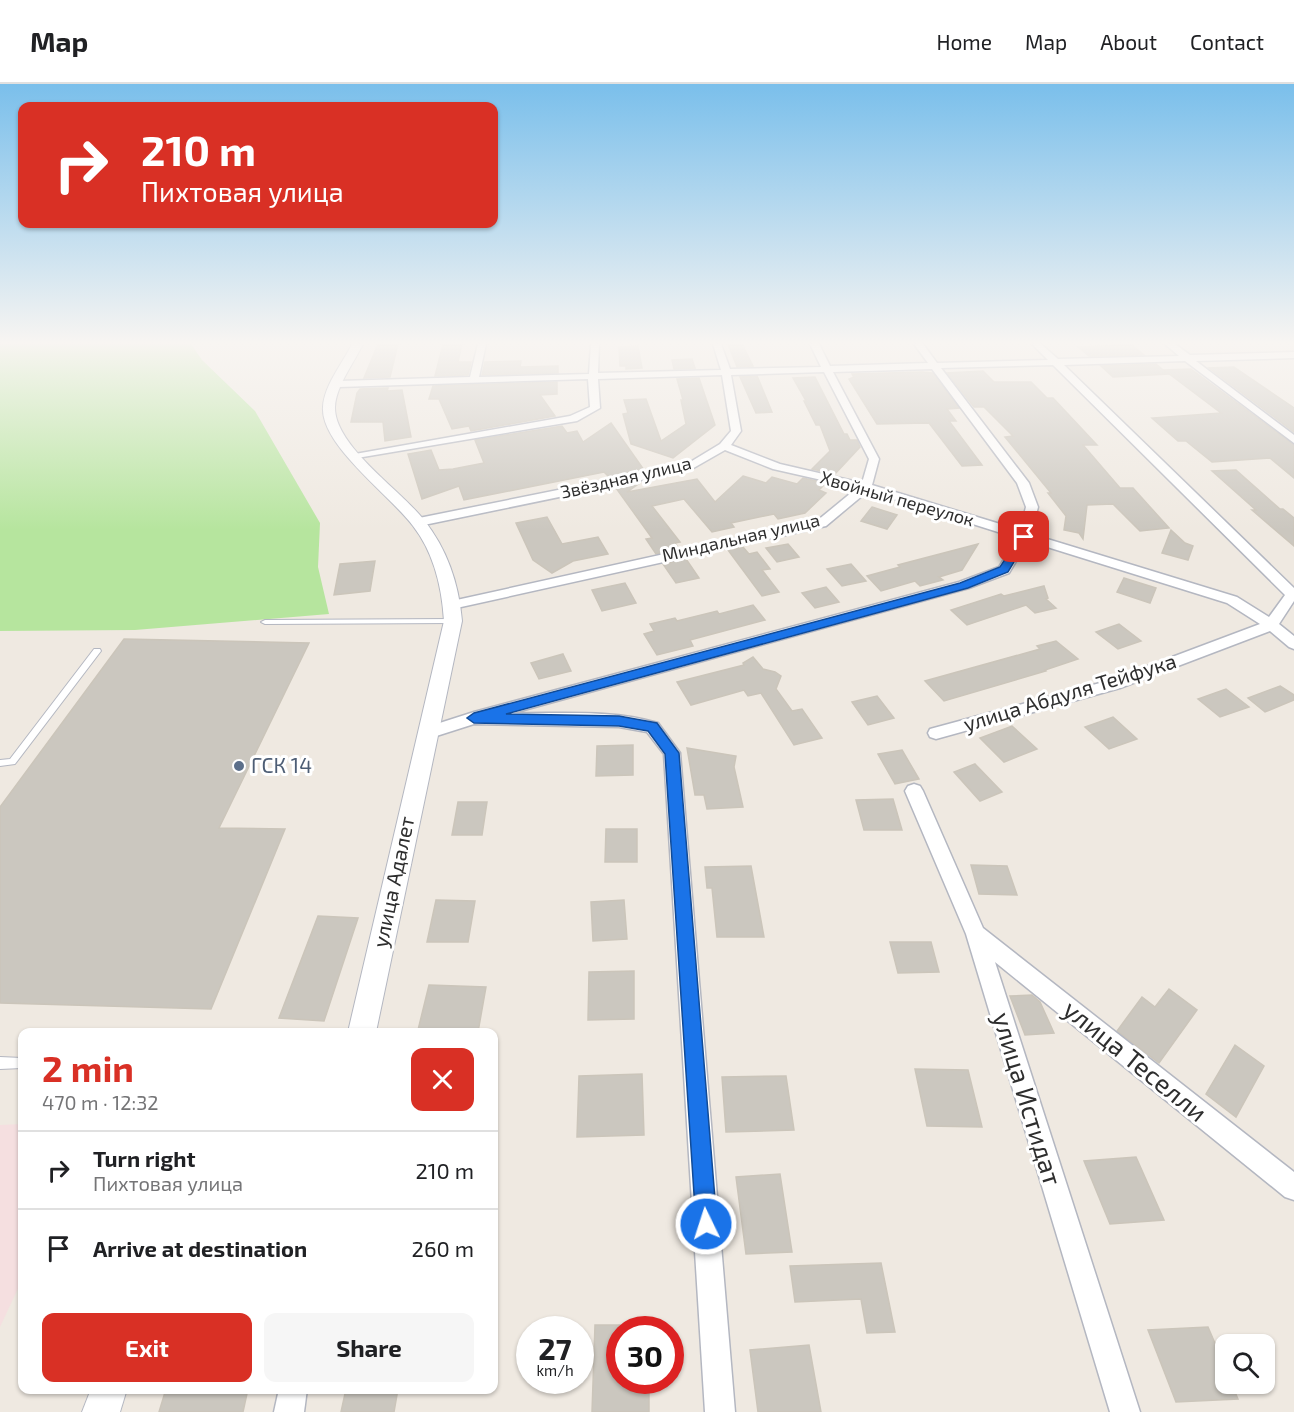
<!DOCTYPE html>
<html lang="en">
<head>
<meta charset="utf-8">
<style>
  :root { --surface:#fff; --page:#f6f6f6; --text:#202124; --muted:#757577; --line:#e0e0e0; --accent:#d93025 }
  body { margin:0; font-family:"Exo 2",sans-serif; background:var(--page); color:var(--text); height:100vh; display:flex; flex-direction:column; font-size:22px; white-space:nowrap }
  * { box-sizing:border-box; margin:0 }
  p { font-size:20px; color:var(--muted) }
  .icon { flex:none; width:33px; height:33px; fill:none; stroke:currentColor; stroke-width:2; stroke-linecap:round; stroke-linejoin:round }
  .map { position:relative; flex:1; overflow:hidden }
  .sheet { position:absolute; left:18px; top:944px; width:480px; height:366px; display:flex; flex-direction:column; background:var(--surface); border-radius:12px; box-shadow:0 2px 4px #0004 }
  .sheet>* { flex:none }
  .top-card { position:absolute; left:18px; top:18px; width:480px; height:126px; border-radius:12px; box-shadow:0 2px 4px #0004; background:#d93025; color:#fff; overflow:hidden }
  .fabs { position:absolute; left:1215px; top:1250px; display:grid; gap:12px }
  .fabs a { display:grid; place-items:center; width:60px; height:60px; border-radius:12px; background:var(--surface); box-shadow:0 2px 4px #0004; font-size:30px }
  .speed { position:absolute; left:516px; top:1232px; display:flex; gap:12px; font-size:30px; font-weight:700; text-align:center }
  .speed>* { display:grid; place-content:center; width:78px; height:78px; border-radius:50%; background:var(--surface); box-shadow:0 2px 4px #0004; line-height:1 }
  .speed small { font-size:15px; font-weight:400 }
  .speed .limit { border:9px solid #d22; background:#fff; color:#111 }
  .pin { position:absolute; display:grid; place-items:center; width:51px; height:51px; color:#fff; margin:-26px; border-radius:12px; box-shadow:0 3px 9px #0006 }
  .me { position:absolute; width:66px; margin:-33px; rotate:356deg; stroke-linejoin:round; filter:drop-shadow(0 0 4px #0008) }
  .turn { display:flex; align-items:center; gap:21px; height:126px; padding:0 24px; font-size:27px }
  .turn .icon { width:78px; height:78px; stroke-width:2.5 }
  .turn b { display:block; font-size:42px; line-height:51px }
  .round { display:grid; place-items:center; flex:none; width:63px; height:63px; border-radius:12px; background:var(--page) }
  .head { display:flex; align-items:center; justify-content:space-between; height:102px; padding:0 24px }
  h1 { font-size:36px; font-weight:700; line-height:45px; color:var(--accent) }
  .button { display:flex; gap:12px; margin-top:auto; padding:12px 24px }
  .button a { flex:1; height:69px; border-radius:12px; background:var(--accent); color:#fff; font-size:24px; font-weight:700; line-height:69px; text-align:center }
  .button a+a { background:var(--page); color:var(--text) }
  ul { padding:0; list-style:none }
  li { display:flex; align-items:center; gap:18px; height:78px; padding:0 24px; border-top:2px solid var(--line) }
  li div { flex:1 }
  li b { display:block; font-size:22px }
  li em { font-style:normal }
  header { display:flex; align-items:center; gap:36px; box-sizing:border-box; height:84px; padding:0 30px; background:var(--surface); border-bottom:2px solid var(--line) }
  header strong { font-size:28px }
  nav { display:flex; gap:33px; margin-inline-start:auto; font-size:21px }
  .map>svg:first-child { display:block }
  .medical { fill:#f5dfe0 }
  .green { fill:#b6e59e }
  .building { fill:#cbc7bf; stroke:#cbc5ba; stroke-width:1.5 }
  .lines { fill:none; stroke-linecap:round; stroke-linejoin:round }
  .service-casing { stroke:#b4b7c1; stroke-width:2 }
  .minor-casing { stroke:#b4b7c1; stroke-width:3 }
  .tertiary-casing { stroke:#b4b7c1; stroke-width:2 }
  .service { fill:#fff; fill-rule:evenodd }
  .minor { fill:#fff; fill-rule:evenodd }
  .tertiary { fill:#fff; fill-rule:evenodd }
  .route { fill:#1a73e8; stroke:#114b97; stroke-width:1.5 }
  .service-dot { fill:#5c6f8a; stroke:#fff; stroke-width:2 }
  .labels { text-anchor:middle; stroke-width:6; stroke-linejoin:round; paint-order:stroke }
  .far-street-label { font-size:18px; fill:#2e2e2e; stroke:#fff }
  .street-label { font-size:21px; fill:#2e2e2e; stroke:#fff }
  .service-label { font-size:21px; fill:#4e5e75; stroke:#fff; text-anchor:start }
  .near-street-label { font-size:26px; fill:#2e2e2e; stroke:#fff }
</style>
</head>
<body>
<header>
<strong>Map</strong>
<nav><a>Home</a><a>Map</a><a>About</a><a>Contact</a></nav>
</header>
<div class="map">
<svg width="1294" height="1328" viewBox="0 0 1294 1328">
  <rect width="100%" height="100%" fill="#efe9e1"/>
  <polygon class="medical" points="22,1040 22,1196 0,1243 0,1041"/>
  <polygon class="green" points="0,260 191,260 202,276 255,327 320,439 318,483 329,530 135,546 0,547"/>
  <g class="building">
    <polygon points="378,260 398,260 390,293 364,294"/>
    <polygon points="443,260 462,260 458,278 471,278 468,291 435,292"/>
    <polygon points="728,260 742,260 753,282 737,283"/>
    <polygon points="1132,261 1144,271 1089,272 1078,263"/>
    <polygon points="638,262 642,284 626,285 626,282 620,282 619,263"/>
    <polygon points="692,275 695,284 674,285 672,276"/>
    <polygon points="521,277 520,283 558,282 558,289 482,291 485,278"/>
    <polygon points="1156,280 1168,290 1113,293 1101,282"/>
    <polygon points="1234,283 1294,324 1294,348 1209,284"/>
    <polygon points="1191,285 1294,361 1294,394 1270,374 1212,378 1186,357 1178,357 1152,334 1221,329 1164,286"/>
    <polygon points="983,287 994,298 1031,298 1047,314 1053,314 1097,361 1083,361 1120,404 1133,404 1169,444 1140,447 1113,420 1087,421 1083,455 1079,449 1064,446 1066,432 1048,409 1051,409 1005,353 1013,352 984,323 974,323 947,289"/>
    <polygon points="922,288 933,289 959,324 947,325 956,337 949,337 982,381 962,382 929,339 877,340 849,295 854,293 852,290"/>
    <polygon points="757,292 758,294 772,328 756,329 740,293"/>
    <polygon points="815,293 844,350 847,350 850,356 857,356 860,363 835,390 812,385 830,367 820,341 816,341 804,317 806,317 793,294"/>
    <polygon points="699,294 715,341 673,374 631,360 623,330 628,329 624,316 646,315 661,357 686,340 681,316 683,316 677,295"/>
    <polygon points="557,298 557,310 540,311 555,332 471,347 469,342 452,345 439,315 429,315 433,302"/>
    <polygon points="388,304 387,307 402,306 411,353 385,357 383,338 351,338 357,309 360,305"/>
    <polygon points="611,339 644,386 609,393 604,388 464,416 459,402 422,415 408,370 431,366 439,386 453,385 484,379 475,356 562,342 567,349 577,347 583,358"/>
    <polygon points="1236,386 1280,425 1283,425 1294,434 1294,462 1252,426 1256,426 1212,387"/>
    <polygon points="743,392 766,399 772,393 797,400 803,394 826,399 819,406 826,409 805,429 778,435 774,430 731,439 734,443 712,448 684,415 652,422 680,458 675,459 679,465 656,470 646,455 652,454 616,404 640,399 627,408 697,395 715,418"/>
    <polygon points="872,423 897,431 887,445 861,437"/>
    <polygon points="547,433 562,460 598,453 608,470 573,477 552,489 533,476 516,439"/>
    <polygon points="1171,446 1185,459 1193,462 1188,476 1162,469"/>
    <polygon points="788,460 799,473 777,478 766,464"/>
    <polygon points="978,460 962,486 939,493 943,496 920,502 915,497 881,507 867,492 900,483 898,481"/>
    <polygon points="743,463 749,470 757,468 770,485 762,486 779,508 762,512 728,466"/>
    <polygon points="686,475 699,494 676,499 663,480"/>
    <polygon points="375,477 370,507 334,511 340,480"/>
    <polygon points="851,480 866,497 842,502 827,485"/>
    <polygon points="1124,494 1156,504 1150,519 1117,508"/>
    <polygon points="625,499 636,519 602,527 592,506"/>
    <polygon points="1044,502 1048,514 1046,515 1056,524 1035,529 1026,521 967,541 951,526 1001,510 1004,512"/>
    <polygon points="826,503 839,518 815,524 802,509"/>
    <polygon points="753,521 765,536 690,556 693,562 657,571 644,550 654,547 650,540 675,534 677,537 717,527 719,530"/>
    <polygon points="1119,540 1141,557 1118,565 1096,548"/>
    <polygon points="124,555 309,559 219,744 285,745 211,925 0,919 0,723"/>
    <polygon points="1056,557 1078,575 1045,586 1046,587 944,617 925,597 1040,565 1037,562"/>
    <polygon points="563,570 571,587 539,595 531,579"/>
    <polygon points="753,573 763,585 775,588 781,592 776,605 792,627 802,625 822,654 794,661 761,609 748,612 744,606 691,621 677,598 744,581 743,579"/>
    <polygon points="1280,602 1294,611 1294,616 1265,628 1248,614"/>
    <polygon points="1226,605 1249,623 1220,633 1198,615"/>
    <polygon points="877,612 894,634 868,641 852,618"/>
    <polygon points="1113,633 1137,655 1109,665 1085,643"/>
    <polygon points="1012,642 1037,665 1004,678 980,654"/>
    <polygon points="633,661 633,691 596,692 597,662"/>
    <polygon points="687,664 736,672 734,683 743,723 707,725 704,711 695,711"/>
    <polygon points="902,666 919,695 895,700 878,670"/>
    <polygon points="975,680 1002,708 980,717 954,688"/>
    <polygon points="893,715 902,746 864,746 856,716"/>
    <polygon points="458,718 487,718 482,751 452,751"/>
    <polygon points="606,745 637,745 637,778 605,778"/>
    <polygon points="971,781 1007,782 1017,811 979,810"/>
    <polygon points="751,782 764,853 717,853 712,804 707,804 705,783"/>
    <polygon points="436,816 475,817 468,858 427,858"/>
    <polygon points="624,816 627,855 593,857 591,818"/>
    <polygon points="318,832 358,834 324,937 279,934"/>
    <polygon points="890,858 931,858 939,888 898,889"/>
    <polygon points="634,887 634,935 588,936 589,888"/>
    <polygon points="429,901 486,903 478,948 418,946"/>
    <polygon points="1169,905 1197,926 1159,979 1117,947 1142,913 1155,923"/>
    <polygon points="1032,911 1040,918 1054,949 1025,951 1010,912"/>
    <polygon points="1235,961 1264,982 1236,1033 1206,1010"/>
    <polygon points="915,985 968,986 982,1043 927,1042"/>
    <polygon points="642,990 644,1051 577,1053 579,992"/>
    <polygon points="786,992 794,1046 726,1048 722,993"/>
    <polygon points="1136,1073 1164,1136 1110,1140 1084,1077"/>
    <polygon points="780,1090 792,1168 746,1170 736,1093"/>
    <polygon points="881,1179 895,1248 867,1249 861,1215 795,1218 790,1182"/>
    <polygon points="595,1241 620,1241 620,1296 649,1296 649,1328 592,1328"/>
    <polygon points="1208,1243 1226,1285 1226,1299 1231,1299 1238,1315 1176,1318 1148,1246"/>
    <polygon points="809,1261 821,1328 758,1328 750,1266"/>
    <polygon points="166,1305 248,1305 243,1328 159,1328"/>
    <polygon points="346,1305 398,1305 394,1328 341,1328"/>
  </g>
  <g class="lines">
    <g class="service-casing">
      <g id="service">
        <polygon points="453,535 455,535 455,539 265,540 261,538 265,536"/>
        <polygon points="94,565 100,565 101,567 15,680 0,682 0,676 10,675"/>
        <polygon points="0,973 22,974 22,984 0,985"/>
      </g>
    </g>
    <g class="minor-casing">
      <g id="minor">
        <path d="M 478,260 L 486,260 L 479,293 L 589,290 L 591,260 L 599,260 L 598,289 L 721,286 L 713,260 L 721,260 L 730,285 L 821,283 L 810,260 L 819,260 L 830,282 L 928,279 L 914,260 L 923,260 L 937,279 L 1048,276 L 1032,260 L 1041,260 L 1058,275 L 1179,272 L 1165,260 L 1175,260 L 1190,271 L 1294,268 L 1294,274 L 1196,277 L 1294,351 L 1294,359 L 1185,277 L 1064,281 L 1294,504 L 1294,517 L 1279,540 L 1294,552 L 1294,565 L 1289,563 L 1270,547 L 1120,604 L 936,655 L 930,653 L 928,649 L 930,645 L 1111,596 L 1260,540 L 1227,519 L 1028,457 L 1009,489 L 969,504 L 513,629 C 560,630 612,625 658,639 L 680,669 L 735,1328 L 705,1328 L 664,670 L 647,648 L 619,643 L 474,640 L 427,655 L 421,653 L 419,649 L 421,645 L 474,628 L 959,498 L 999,483 L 1017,454 L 868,407 L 826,442 L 452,525 L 447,524 L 445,521 L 452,517 L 818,436 L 857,404 L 773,385 L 725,366 L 690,386 L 419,442 L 415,441 L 413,438 L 419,434 L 687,380 L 720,360 L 731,347 L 722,291 L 598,295 L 600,324 L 577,337 L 351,375 L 350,373 L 355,370 L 570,332 L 590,323 L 588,295 L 339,303 L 334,300 L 339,297 L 470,293 ZM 1053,281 L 1285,511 L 1269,533 L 1237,513 L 1031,450 L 1038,423 L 1029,399 L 941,284 ZM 932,285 L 1017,399 L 1026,423 L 1020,446 L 872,401 L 879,375 L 833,288 ZM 824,288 L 869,375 L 862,399 L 780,380 L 731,361 L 741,347 L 731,291 Z"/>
        <polygon points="914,700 920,702 923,707 983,844 1294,1088 1294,1116 1285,1113 995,878 1140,1328 1110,1328 966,850 905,707 908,702"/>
        <polygon points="279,1305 307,1305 304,1328 274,1328"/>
      </g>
    </g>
    <g class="tertiary-casing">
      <g id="tertiary">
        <path d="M 352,260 L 363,260 C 354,279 336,302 335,323 C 334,362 402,407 424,436 C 447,465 459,500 462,537 L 376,948 L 348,948 L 444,537 C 442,504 434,469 413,442 C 391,412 320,361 323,323 C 324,301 343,279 352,260 Z"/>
        <polygon points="91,1305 127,1305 120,1328 82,1328"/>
      </g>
    </g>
    <use href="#service" class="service"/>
    <use href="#minor" class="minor"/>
    <use href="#tertiary" class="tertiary"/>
  </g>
  <linearGradient id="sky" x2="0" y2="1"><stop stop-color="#7abfeb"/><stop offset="0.58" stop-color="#f8f5f2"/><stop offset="1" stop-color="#f8f5f2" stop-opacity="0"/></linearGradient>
  <rect width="1294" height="446" fill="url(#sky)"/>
  <polygon class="route" points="1024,450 1029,453 1008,488 968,504 506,630 619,632 652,638 657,639 679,669 717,1140 714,1147 706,1150 699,1147 696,1140 665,670 648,647 619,642 474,639 467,634 474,629 960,499 1000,483 1021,451"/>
  <circle class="service-dot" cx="239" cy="682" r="6"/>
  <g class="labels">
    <g class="far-street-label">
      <text transform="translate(626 394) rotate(-13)" y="6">Звёздная улица</text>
      <text transform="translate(897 415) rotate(16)" y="6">Хвойный переулок</text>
      <text transform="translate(741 454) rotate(-13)" y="6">Миндальная улица</text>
    </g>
    <g class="street-label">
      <text transform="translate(1070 609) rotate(-17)" y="7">улица Абдуля Тейфука</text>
      <text transform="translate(394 798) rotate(-78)" y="7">улица Адалет</text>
    </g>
    <g class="service-label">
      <text x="251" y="689">ГСК 14</text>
    </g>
    <g class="near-street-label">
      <text transform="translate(1135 977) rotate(39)" y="9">улица Теселли</text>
      <text transform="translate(1027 1015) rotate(73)" y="9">улица Истидат</text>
    </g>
  </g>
</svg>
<div class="fabs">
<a><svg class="icon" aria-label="search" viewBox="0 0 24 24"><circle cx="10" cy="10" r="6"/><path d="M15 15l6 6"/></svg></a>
</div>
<div class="speed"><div>27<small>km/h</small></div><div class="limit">30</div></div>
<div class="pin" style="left:1024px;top:453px;background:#d93025"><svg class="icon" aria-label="arrive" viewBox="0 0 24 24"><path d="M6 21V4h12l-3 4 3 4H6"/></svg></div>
<svg class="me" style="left:706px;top:1140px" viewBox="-20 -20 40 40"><circle r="17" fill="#1a73e8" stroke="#fff" stroke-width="3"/><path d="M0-11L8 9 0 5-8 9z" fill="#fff"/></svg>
<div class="top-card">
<div class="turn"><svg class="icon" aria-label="right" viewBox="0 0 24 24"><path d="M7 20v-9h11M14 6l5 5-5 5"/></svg><div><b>210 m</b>Пихтовая улица</div></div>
</div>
<section class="sheet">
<div class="head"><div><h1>2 min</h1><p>470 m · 12:32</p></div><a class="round" style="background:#d93025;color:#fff"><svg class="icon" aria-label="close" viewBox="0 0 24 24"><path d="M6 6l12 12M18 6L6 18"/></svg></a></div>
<ul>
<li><svg class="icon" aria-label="right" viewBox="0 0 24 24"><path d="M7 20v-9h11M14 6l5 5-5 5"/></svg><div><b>Turn right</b><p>Пихтовая улица</p></div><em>210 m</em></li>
<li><svg class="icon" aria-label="arrive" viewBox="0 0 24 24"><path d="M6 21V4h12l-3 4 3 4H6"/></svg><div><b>Arrive at destination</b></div><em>260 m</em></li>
</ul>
<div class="button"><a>Exit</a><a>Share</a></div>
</section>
</div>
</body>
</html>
